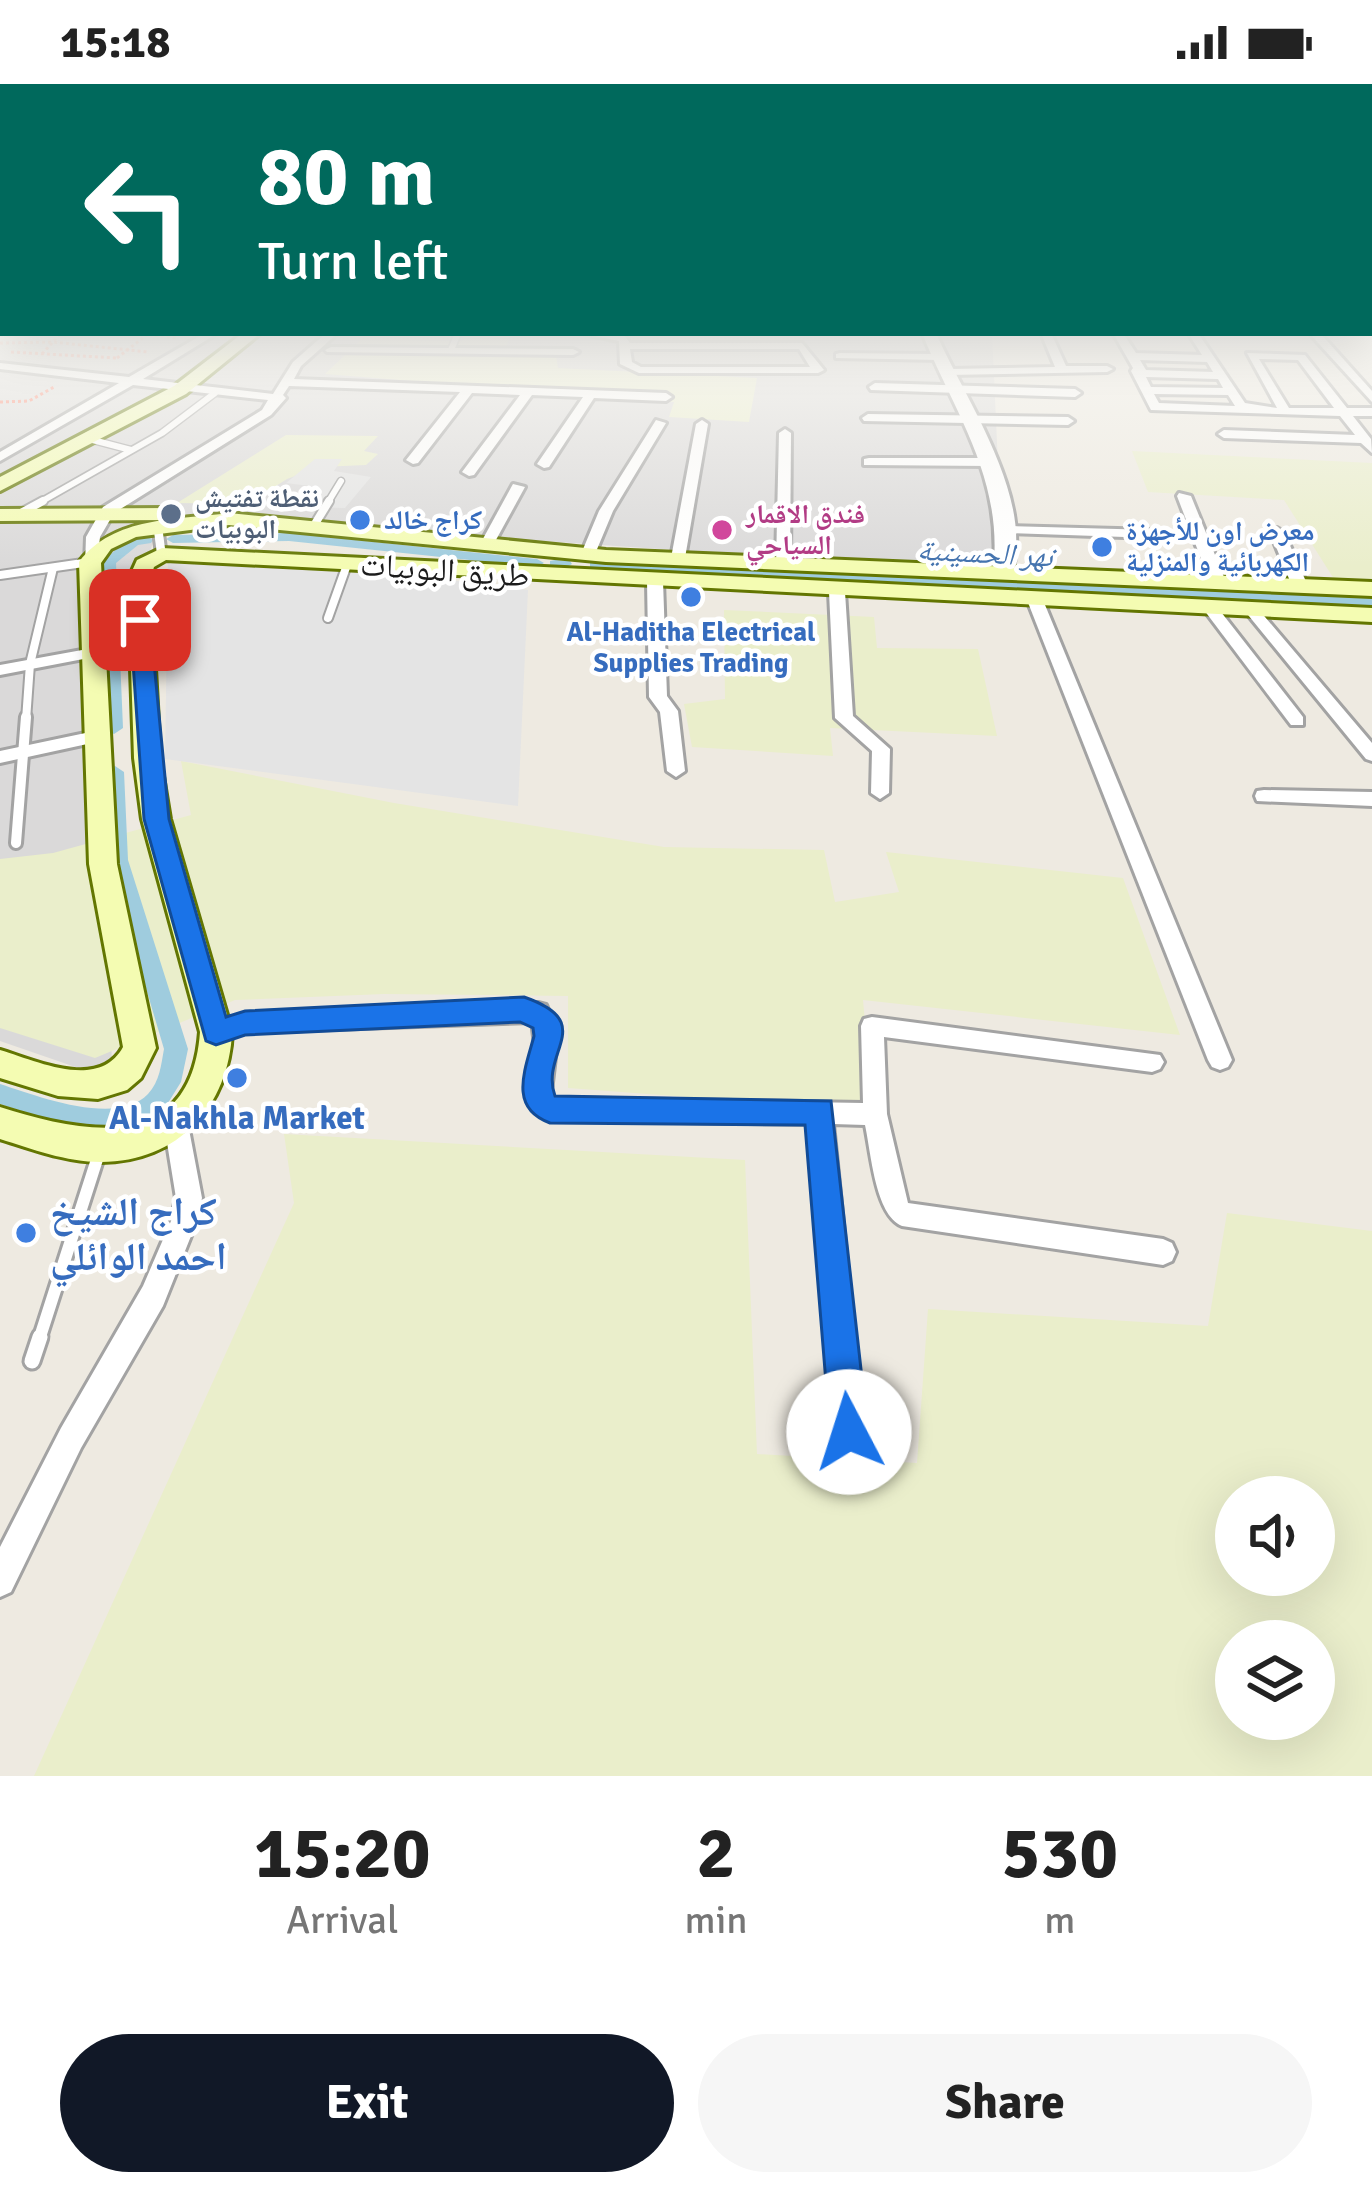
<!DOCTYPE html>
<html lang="en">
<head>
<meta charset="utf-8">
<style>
  :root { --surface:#fff; --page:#f6f6f6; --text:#222; --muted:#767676; --accent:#111827 }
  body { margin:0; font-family:Signika,"Noto Naskh Arabic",sans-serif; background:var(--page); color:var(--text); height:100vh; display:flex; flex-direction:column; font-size:45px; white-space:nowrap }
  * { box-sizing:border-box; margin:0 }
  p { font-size:39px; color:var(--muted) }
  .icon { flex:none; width:66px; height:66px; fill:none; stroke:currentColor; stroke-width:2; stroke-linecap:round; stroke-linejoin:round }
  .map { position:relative; height:1692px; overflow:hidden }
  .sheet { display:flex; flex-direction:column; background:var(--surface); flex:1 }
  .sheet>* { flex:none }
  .hud { position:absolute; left:0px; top:0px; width:1374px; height:252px; box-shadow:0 12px 48px #0002; background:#00695c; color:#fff; overflow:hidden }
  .fabs { position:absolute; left:1215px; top:1392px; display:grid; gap:24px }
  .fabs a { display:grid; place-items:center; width:120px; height:120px; border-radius:50%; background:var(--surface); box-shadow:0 12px 48px #0002; font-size:60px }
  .pin { position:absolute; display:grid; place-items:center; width:102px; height:102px; color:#fff; margin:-51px; border-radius:24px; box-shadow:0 6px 18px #0006 }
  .me { position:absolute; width:132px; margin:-66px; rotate:355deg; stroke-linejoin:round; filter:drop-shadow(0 0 9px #0008) }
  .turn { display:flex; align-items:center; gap:42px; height:252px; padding:0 60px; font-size:54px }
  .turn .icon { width:156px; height:156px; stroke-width:2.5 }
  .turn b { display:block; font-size:84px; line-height:102px }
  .eta { display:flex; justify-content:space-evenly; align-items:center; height:204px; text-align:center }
  .eta b { font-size:72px; font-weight:700; line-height:84px }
  .primary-button { display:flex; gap:24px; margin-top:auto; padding:24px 60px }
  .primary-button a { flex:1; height:138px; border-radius:72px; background:var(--accent); color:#fff; font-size:48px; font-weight:700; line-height:138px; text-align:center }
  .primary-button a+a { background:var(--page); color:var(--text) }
  .status { display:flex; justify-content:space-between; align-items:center; height:84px; padding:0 60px; background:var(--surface); direction:ltr }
  .status svg { height:33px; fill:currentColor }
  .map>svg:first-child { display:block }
  .residential { fill:#dad9d9 }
  .farmland { fill:#eaeecb; fill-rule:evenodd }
  .parking { fill:#e4e4e4 }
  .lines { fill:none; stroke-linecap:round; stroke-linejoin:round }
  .canal { fill:#9fccde; fill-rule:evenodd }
  .service-far4-casing { stroke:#a3a3a3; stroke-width:9 }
  .service-far3-casing { stroke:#a3a3a3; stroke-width:12 }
  .service-far2-casing { stroke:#a3a3a3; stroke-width:16 }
  .service-far1-casing { stroke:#a3a3a3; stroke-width:18 }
  .service-casing { stroke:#a3a3a3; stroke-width:21 }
  .pedestrian-casing { stroke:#a3a3a3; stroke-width:6 }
  .minor-casing { stroke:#a3a3a3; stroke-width:6 }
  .tertiary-casing { stroke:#a3a3a3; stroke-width:6 }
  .secondary-casing { stroke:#637601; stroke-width:6 }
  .path { stroke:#ff7a61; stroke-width:3; stroke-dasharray:3 3; stroke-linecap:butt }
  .service-far4 { stroke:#fff; stroke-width:6 }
  .service-far3 { stroke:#fff; stroke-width:8 }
  .service-far2 { stroke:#fff; stroke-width:10 }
  .service-far1 { stroke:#fff; stroke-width:12 }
  .service { stroke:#fff; stroke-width:15 }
  .pedestrian { fill:#fff; fill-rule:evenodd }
  .minor { fill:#fff; fill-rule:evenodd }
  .tertiary { fill:#fff; fill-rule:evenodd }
  .secondary { fill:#f4fcb2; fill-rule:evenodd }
  .route { fill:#1a73e8; stroke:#114b97; stroke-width:3 }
  .service-dot { fill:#5c6f8a; stroke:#fff; stroke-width:4.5 }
  .shop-dot { fill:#3f7fe0; stroke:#fff; stroke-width:4.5 }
  .hotel-dot { fill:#d1479c; stroke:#fff; stroke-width:4.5 }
  .labels { text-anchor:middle; stroke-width:9; stroke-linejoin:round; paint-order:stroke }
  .far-service-label { font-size:27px; font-weight:bold; fill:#4e5e75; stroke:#fff; text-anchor:start }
  .far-hotel-label { font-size:27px; font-weight:bold; fill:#b23c85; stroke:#fff; text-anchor:start }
  .far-shop-label { font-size:27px; font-weight:bold; fill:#366cbe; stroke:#fff; text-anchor:start }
  .far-water-label { font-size:30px; font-style:italic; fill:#4574af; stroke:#fff }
  .street-label { font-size:33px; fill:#1c1c1c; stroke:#fff }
  .shop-label { font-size:33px; font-weight:bold; fill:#366cbe; stroke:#fff }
  .near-shop-label { font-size:39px; font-weight:bold; fill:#366cbe; stroke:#fff; text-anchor:start }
</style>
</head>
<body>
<div class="status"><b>15:18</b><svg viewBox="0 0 49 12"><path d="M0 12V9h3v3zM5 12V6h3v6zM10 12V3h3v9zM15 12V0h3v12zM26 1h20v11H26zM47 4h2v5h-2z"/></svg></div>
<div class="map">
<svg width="1372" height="1692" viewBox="0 0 1372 1692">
  <rect width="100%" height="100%" fill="#eeeae1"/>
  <polygon class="residential" points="0,247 992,249 1003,489 229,435 157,442 96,676 113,996 0,957"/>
  <g class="farmland">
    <polygon points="467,249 511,249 503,272 556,271 558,284 757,294 749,338 669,333 674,318 325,290 361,256 462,257"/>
    <polygon points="286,351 378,352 364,367 378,370 366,381 320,383 287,395 247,420 177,419"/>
    <polygon points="1132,367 1372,379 1372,497 1334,495 1284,416 1148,408"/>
    <polygon points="724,526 874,533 877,564 978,565 997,652 830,644 833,672 692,663 684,620 725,615"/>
    <polygon points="181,677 394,719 664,763 824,766 835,818 899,808 886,768 1123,794 1180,951 863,916 873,1027 568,1004 568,912 384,910 235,916 95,974 0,944 0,775 53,769 191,731"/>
    <path d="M 284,1050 L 745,1076 L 757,1370 L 917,1379 L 928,1225 L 1208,1242 L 1227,1129 L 1372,1147 L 1372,1692 L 34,1692 L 294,1119 ZM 1236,1413 L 1314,1413 L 1314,1491 L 1236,1491 ZM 1236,1557 L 1314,1557 L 1314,1635 L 1236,1635 Z"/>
  </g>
  <g class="parking">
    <polygon points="315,375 342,375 334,387 371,393 345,424 300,423 310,402 286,399"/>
    <polygon points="168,477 411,491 528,506 518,722 165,675"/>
  </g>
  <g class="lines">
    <g class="canal">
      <polygon points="289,449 537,475 544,479 537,483 289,457 173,459 166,455 173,451"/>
      <polygon points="146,452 153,456 151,459 138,461 116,479 123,644 114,650 105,644 102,478 129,454"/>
      <polygon points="555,476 570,477 572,480 565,484 550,483 550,477"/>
      <polygon points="595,478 1372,512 1372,522 590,485 590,479"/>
      <path d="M 115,682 L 124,688 L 128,776 L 188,965 L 181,998 L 163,1027 L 135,1042 L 110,1046 L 54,1038 L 0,1020 L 0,1000 C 37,1012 117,1043 148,1010 C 160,997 161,981 164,965 L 108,776 L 106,688 Z"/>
    </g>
    <g class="service-far4-casing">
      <g id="service-far4">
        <polyline points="451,266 458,249"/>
        <polyline points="89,355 131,366"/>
        <polyline points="37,420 162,349 215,309"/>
        <polyline points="327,420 341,397"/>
      </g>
    </g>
    <g class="service-far3-casing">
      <g id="service-far3">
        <polyline points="19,430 43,417"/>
        <polyline points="313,443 329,417"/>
        <polyline points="0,491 90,478"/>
        <polyline points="328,534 348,478"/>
        <polyline points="26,636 30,580 53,484"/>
      </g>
    </g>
    <g class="service-far2-casing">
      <polyline id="service-far2" points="16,759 26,633"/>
    </g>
    <g class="service-far1-casing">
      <polyline id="service-far1" points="39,1256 100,1066"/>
    </g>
    <g class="service-casing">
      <polyline id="service" points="32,1277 40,1253"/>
    </g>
    <g class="pedestrian-casing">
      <polygon id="pedestrian" points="153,440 162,442 166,472 157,470"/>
    </g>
    <g class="minor-casing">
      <g id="minor">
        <polygon points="205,249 218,249 143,295 273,310 293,278 326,249 338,249 301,282 294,295 666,309 672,313 666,317 594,314 549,383 544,384 537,380 583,313 532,311 474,391 469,392 462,388 520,311 472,309 418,379 413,380 406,376 460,308 289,302 283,311 286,314 271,331 114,429 100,453 97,478 85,481 86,453 103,423 262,326 268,316 133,301 0,377 0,368 119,299 0,285 0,279 129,293"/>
        <path d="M 579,249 L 624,251 L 630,259 L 802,259 L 824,286 L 818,289 L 639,289 L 620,280 L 619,257 ZM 630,265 L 799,265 L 810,283 L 641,283 L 632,278 Z"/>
        <polygon points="1041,249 1051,249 1066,282 1107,282 1113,285 1107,288 948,291 942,288 948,285 1055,283"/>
        <path d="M 1113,249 L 1123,249 L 1136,269 L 1202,271 L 1188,249 L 1198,249 L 1245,319 L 1277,324 L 1247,269 L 1305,271 L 1347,324 L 1372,324 L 1372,332 L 1353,332 L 1371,355 L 1372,369 L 1361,359 L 1224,354 L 1218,350 L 1224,346 L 1355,351 L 1340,332 L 1151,326 L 1131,287 L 1133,284 ZM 1259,275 L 1298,276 L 1334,324 L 1289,324 ZM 1140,276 L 1207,278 L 1213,288 L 1146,286 ZM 1146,293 L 1218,295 L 1223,304 L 1151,303 ZM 1154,310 L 1228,311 L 1235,322 L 1159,319 Z"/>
        <polygon points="1309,249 1320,249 1372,307 1372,318"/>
        <polygon points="331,263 573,265 579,268 573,271 327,268 325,266"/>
        <polygon points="840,269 939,270 945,273 939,276 836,274 836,270"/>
        <polygon points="875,299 1075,305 1081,309 1075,313 871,306 869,303"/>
        <polygon points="868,330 1068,333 1074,337 1068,341 864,337 862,334"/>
        <polygon points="656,336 666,339 613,427 595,470 583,473 581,470 599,427"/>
        <polygon points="702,336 708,340 685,474 678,478 671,474 696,340"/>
        <polygon points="785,345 791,349 790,480 783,484 776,480 779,349"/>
        <polygon points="869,374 990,374 997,378 990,382 864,381 864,375"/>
        <polygon points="513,400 525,403 491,465 481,465 479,462"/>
        <polygon points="1179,409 1191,412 1226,498 1223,501 1210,498 1177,412"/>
        <polygon points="1010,442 1154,446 1161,450 1154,454 1005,449 1005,443"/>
        <polygon points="1277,444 1284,448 1308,502 1305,505 1292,502 1270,448"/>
        <polygon points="655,492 663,497 667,612 678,627 685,687 676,693 667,687 660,628 649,613 647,497"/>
        <polygon points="837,503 845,508 853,632 890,665 889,709 880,715 871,709 872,667 835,634 829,508"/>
        <polygon points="1035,511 1043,516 1232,976 1228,983 1220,986 1212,983 1208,976 1027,516"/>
        <polygon points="1209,517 1214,519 1303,633 1303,641 1291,641 1201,522"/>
        <polygon points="1249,518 1254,520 1372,659 1372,677 1366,675 1244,526 1241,523"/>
        <polygon points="93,564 99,566 99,572 0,591 0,581"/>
        <polygon points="95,647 104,653 101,657 0,679 0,667"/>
        <polygon points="1264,706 1372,708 1372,722 1257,717 1255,712 1257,707"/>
        <path d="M 538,919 L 546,921 L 558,948 L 551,1007 L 554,1014 L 863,1019 L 861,942 L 864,935 L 872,933 L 1160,971 L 1164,978 L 1160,985 L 1152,988 L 884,953 L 887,1030 L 908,1119 L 1163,1155 L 1172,1159 L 1176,1168 L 1172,1177 L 1163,1181 L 902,1142 C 875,1131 871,1068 865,1041 L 833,1040 L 864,1348 L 859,1358 L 849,1363 L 839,1358 L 834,1348 L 809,1040 L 550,1036 L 532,1025 L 528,1018 L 535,960 L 532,938 L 245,948 L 216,958 L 208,955 L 205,948 L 208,941 L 245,930 Z"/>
        <polygon points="176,1029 185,1032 188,1040 202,1114 197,1137 163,1222 81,1364 11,1508 0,1513 0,1463 61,1344 143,1202 171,1137 176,1114 164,1040 167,1032"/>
      </g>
    </g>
    <g class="tertiary-casing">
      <path id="tertiary" d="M 922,249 L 936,249 C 965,316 1038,418 1010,493 L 993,489 C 1004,395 956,332 922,249 Z"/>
    </g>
    <g class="secondary-casing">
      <g id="secondary">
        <polygon points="243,249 261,249 186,310 0,407 0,393 174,302"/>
        <polygon points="0,425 169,424 179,430 169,436 0,437"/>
        <path d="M 229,429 L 606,466 L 1372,498 L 1372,512 L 606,478 L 229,441 L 136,453 L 111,465 L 101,479 L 117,780 L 156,964 L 141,994 L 127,1006 L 98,1015 L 58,1012 L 0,994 L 0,966 C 37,977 99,1007 123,963 L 89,780 L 79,478 C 114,432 176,436 229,429 Z"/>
        <path d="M 162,464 L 1372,524 L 1372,538 L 166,476 L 154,483 L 150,496 L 160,674 L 170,735 L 232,948 C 229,1022 178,1078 101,1078 C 66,1078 32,1065 0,1055 L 0,1023 C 85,1050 191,1071 200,948 L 142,735 L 134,674 L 128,496 L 137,476 Z"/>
      </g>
    </g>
    <g class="path">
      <polyline points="64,249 89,249"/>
      <polyline points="137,249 177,254"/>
      <polyline points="0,251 59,249"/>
      <polyline points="0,259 53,258 148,268"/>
      <polyline points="11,268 117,274"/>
      <polyline points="42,270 61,249"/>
      <polyline points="117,274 149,249"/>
      <polyline points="0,318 29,317 54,303"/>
    </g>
    <use href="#service-far4" class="service-far4"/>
    <use href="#service-far3" class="service-far3"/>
    <use href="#service-far2" class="service-far2"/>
    <use href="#service-far1" class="service-far1"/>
    <use href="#service" class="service"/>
    <use href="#pedestrian" class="pedestrian"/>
    <use href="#minor" class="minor"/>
    <use href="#tertiary" class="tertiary"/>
    <use href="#secondary" class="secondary"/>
  </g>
  <linearGradient id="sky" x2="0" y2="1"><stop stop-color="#8bbee4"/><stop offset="0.51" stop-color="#f7f6f2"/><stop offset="1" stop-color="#f7f6f2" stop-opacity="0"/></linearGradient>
  <rect width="1372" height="484" fill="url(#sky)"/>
  <path class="route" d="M 140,529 L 150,536 L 169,735 L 226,933 L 245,927 L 524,913 C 599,939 539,968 555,1012 L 831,1017 L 868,1348 L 862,1361 L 849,1367 L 835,1361 L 830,1348 L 805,1041 L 550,1039 C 508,1024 525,986 534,952 L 533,944 L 520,938 L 245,951 L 216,961 L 206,957 L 144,735 L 130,536 Z"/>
  <circle class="service-dot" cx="171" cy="430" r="12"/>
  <g class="shop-dot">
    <circle cx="360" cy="436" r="12"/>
    <circle cx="1102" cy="463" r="12"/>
    <circle cx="691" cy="513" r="12"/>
    <circle cx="237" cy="994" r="12"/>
    <circle cx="26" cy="1149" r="12"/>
  </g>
  <circle class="hotel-dot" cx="722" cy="446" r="12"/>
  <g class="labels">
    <g class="far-service-label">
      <text x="195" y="423">نقطة تفتيش<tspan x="195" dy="31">البوبيات</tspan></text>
    </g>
    <g class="far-hotel-label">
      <text x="746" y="439">فندق الاقمار<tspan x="746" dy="31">السياحي</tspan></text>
    </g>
    <g class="far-shop-label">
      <text x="384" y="445">كراج خالد</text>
      <text x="1126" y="456">معرض اون للأجهزة<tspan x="1126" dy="31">الكهربائية والمنزلية</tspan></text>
      <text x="691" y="557" text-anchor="middle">Al-Haditha Electrical<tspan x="691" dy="31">Supplies Trading</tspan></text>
    </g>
    <g class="far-water-label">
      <text transform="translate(985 469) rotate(3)" y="10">نهر الحسينية</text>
    </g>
    <g class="street-label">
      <text transform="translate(445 485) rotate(4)" y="12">طريق البوبيات</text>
    </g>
    <g class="shop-label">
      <text x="237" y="1045">Al-Nakhla Market</text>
    </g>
    <g class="near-shop-label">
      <text x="50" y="1141">كراج الشيخ<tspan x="50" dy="45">احمد الوائلي</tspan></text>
    </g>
  </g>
</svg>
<div class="fabs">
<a><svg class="icon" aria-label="sound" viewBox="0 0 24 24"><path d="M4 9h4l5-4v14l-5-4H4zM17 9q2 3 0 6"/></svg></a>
<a><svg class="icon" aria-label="layers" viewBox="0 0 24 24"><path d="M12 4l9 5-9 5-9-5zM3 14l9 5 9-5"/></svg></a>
</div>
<div class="pin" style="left:140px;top:536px;background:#d93025"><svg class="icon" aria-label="arrive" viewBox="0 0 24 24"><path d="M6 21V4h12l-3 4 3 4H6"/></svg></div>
<svg class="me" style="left:849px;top:1348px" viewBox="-20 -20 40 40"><circle r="19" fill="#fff"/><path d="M0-13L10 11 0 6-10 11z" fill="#1a73e8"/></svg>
<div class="hud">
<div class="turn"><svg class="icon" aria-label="left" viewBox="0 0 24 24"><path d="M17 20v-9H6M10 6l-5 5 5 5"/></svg><div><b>80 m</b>Turn left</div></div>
</div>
</div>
<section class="sheet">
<div class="eta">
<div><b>15:20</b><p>Arrival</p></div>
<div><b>2</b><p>min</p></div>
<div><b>530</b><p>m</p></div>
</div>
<div class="primary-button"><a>Exit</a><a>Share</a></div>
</section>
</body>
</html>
